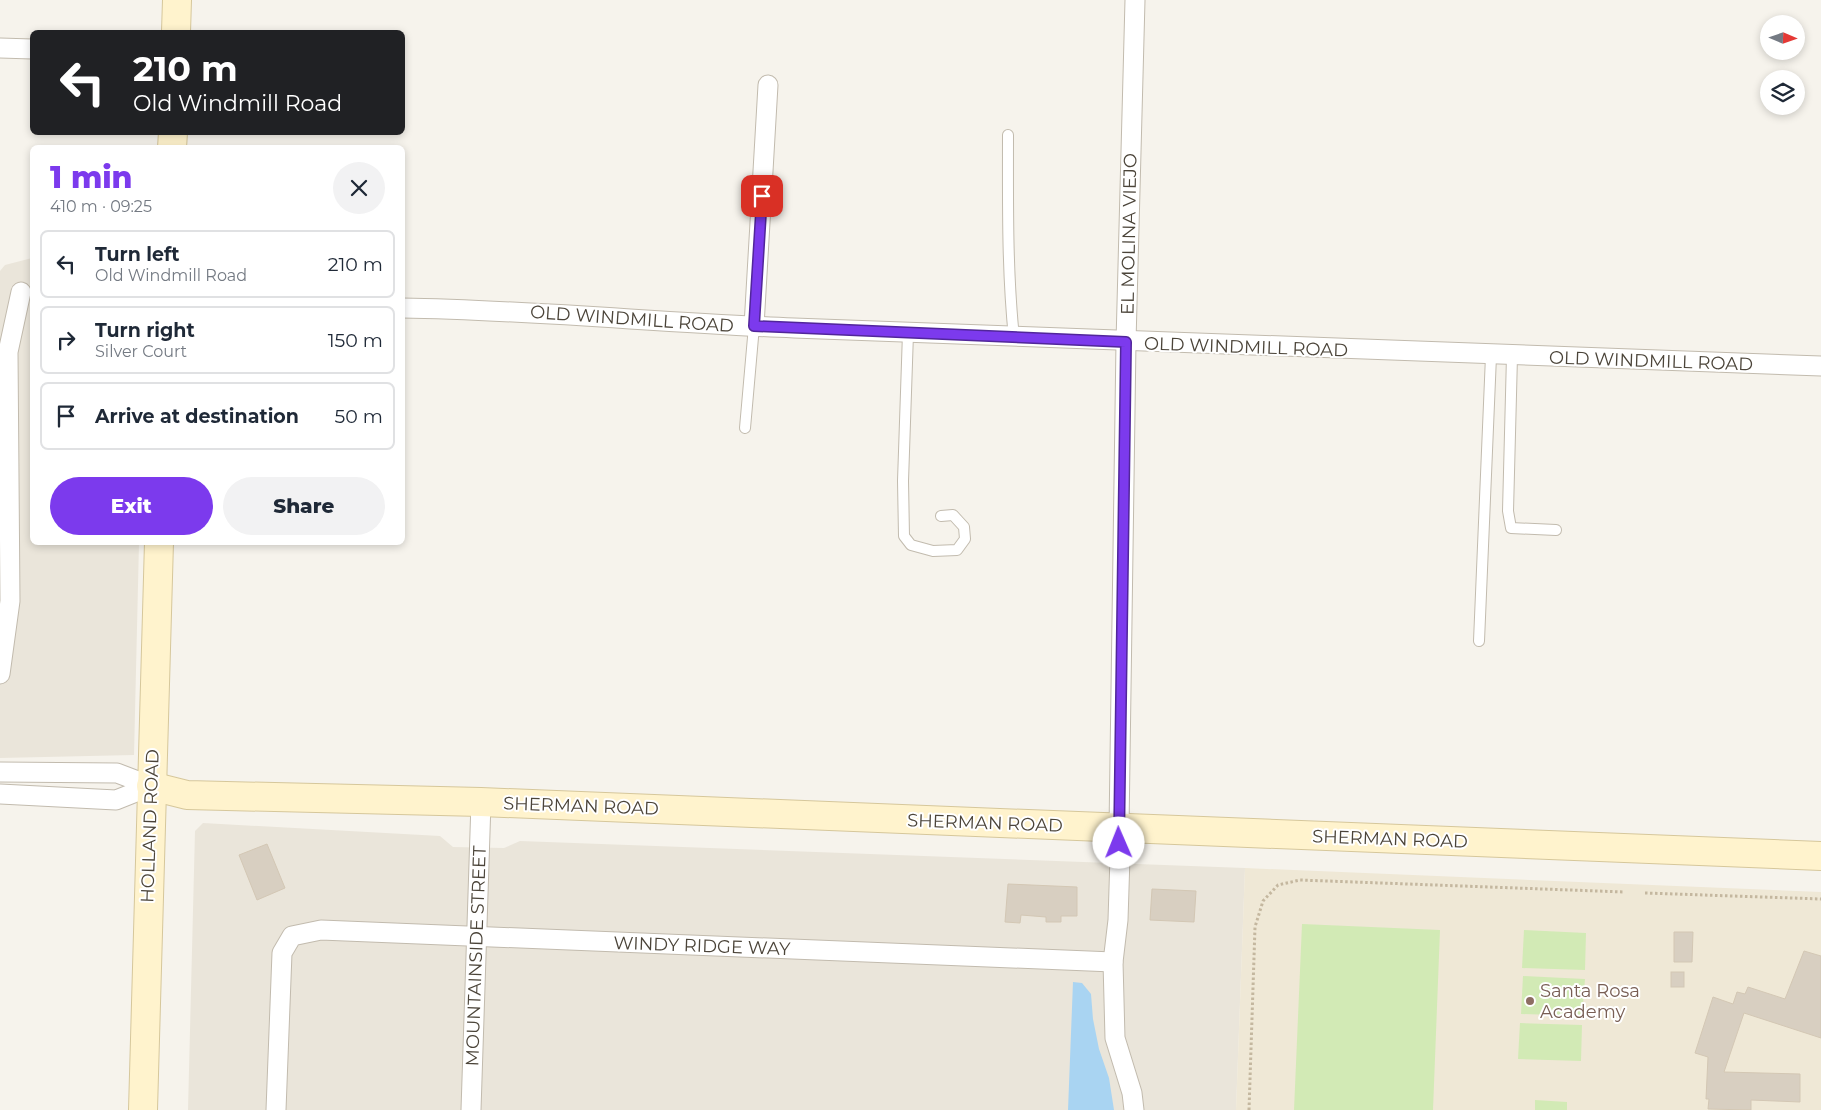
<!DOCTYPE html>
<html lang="en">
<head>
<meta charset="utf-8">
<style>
  :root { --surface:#fff; --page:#f2f2f3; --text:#1f2937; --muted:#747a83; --line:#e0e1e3; --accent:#7c3aed }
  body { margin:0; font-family:Montserrat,sans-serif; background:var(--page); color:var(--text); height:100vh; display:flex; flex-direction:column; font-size:19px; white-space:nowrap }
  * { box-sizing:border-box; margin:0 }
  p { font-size:16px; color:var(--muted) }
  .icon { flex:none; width:28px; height:28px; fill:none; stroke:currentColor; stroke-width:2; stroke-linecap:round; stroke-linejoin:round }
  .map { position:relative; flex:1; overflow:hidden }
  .sheet { position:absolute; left:30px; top:145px; width:375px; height:400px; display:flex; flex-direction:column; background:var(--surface); border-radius:8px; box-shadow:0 2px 8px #0003 }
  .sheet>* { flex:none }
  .hud { position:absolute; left:30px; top:30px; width:375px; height:105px; border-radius:8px; box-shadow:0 2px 8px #0003; background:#202124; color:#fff; overflow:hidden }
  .needle { width:32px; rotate:92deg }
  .fabs { position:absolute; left:1760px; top:15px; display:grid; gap:10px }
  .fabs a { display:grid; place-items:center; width:45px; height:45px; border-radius:50%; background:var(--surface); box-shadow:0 2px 8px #0003; font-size:25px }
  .pin { position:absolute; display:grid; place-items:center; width:42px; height:42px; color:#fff; margin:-21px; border-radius:10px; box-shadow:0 2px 8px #0006 }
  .me { position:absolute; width:55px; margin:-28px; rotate:359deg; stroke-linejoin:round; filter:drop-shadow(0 0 4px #0008) }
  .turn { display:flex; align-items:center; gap:18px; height:105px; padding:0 20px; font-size:22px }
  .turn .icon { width:65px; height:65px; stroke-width:2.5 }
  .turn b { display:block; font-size:35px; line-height:42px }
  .round { display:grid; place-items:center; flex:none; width:52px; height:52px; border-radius:26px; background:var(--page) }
  .summary { display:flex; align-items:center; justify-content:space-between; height:85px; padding:0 20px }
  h1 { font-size:30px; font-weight:800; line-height:38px; color:var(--accent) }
  .button { display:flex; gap:10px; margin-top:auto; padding:10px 20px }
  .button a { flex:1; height:58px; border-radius:30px; background:var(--accent); color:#fff; font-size:20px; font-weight:800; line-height:58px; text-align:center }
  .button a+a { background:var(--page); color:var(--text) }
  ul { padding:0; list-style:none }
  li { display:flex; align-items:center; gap:15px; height:68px; margin:0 10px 8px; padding:0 10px; border:2px solid var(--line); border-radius:8px }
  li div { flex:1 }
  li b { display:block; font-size:19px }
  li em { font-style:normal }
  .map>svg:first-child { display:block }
  .residential { fill:#eae5da }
  .education { fill:#efe8d6 }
  .green { fill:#d2eab5 }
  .water { fill:#a9d4f2 }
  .building { fill:#d8cfc1; stroke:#d3c7b4 }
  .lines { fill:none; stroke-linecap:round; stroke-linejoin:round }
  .lane-casing { stroke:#c2bbae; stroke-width:12 }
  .street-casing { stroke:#c2bbae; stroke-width:21 }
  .secondary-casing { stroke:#d6c79b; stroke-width:30 }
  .path { stroke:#c4b79f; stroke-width:3; stroke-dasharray:2.5 2.5; stroke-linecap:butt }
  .lane { stroke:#fff; stroke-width:10 }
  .street { stroke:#fff; stroke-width:19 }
  .secondary { stroke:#fff3cd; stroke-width:28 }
  .route-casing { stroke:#51269a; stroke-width:12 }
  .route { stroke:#7c3aed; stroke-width:9 }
  .education-dot { fill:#8d6e63; stroke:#fff; stroke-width:2 }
  .labels { text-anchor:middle; stroke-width:4; stroke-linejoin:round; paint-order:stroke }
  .street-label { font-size:18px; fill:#4b4439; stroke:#fff }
  .education-label { font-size:18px; fill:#785e54; stroke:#fff; text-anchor:start }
</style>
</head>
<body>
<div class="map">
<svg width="1821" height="1110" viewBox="0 0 1821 1110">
  <rect width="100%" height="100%" fill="#f6f3ec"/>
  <g class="residential">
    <polygon points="32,258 32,542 139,543 134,755 0,758 0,271 5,265"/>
    <polygon points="203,823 440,836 453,847 504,848 520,841 1245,868 1236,1110 188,1110 195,831"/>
  </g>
  <polygon class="education" points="1245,868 1821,892 1821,1110 1236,1110"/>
  <g class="green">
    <polygon points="1302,924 1440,930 1433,1110 1294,1110"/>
    <polygon points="1524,930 1586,933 1585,970 1522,968"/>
    <polygon points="1523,976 1585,979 1582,1016 1521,1014"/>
    <polygon points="1520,1023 1582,1025 1581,1061 1518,1059"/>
    <polygon points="1535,1100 1567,1102 1567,1110 1535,1110"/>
  </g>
  <polygon class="water" points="1073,982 1082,983 1091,994 1093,1019 1099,1049 1109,1078 1114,1110 1068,1110"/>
  <g class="building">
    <polygon points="267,844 285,888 257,900 239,855"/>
    <polygon points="1008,884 1077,887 1077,916 1061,916 1061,922 1046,922 1046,917 1021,915 1020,923 1005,922"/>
    <polygon points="1152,889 1196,891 1194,922 1150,920"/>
    <polygon points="1674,932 1693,932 1692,962 1674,962"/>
    <polygon points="1804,951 1821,956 1821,1038 1744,1013 1724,1072 1800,1074 1800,1102 1751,1100 1751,1110 1708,1109 1709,1099 1706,1099 1708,1057 1695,1053 1713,997 1733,1004 1737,992 1745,994 1748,987 1785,999"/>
    <rect x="1671" y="972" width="13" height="15"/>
  </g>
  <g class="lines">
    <g class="lane-casing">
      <g id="lane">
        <path d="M 1008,135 C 1008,203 1007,270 1014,338"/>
        <polyline points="908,333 903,481 904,536 911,545 933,551 957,550 965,539 964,527 953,515 941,516"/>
        <polyline points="1512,356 1508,511 1511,528 1556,530"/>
        <polyline points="745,428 754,326"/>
        <polyline points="1479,641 1491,356"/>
      </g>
    </g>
    <g class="street-casing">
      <g id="street">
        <polyline points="0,48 32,49"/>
        <path d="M 402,308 C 533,310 664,323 794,328 C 1137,343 1479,356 1821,366"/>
        <polyline points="754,326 768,85"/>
        <polyline points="0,674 10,601 8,352 21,292"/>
        <polyline points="0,772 117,773 151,786"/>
        <polyline points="0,794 116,800 151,786"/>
        <polyline points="276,1110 282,953 292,936 321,930 1113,962"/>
        <polyline points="471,1110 481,802"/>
        <polyline points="1134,1110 1132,1093 1115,1038 1113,962 1118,920 1120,857 1119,829 1126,342 1135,0"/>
      </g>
    </g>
    <g class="secondary-casing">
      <g id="secondary">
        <polyline points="176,32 177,0"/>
        <polyline points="172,148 173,132"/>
        <polyline points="151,786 187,795 481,802 1821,856"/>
        <polyline points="143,1110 159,542"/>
      </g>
    </g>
    <g class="path">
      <polyline points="1645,893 1821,899"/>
      <polyline points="1249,1110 1255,927 1263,901 1278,885 1300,880 1624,892"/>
    </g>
    <use href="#lane" class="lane"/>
    <use href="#street" class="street"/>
    <use href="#secondary" class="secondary"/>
  </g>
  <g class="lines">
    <g class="route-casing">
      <polyline id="route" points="762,196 754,326 1126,342 1119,843"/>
    </g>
    <use href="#route" class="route"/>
  </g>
  <circle class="education-dot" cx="1530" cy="1001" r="5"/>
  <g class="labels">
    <g class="street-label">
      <text transform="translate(1129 234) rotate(-89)" y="6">EL MOLINA VIEJO</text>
      <text transform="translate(632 319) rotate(4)" y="6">OLD WINDMILL ROAD</text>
      <text transform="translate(1246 347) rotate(2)" y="6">OLD WINDMILL ROAD</text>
      <text transform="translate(1651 361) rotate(2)" y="6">OLD WINDMILL ROAD</text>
      <text transform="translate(581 806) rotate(2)" y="6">SHERMAN ROAD</text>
      <text transform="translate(985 823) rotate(2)" y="6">SHERMAN ROAD</text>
      <text transform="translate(150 826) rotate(-88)" y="6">HOLLAND ROAD</text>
      <text transform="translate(1390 839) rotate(2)" y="6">SHERMAN ROAD</text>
      <text transform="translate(702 946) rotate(2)" y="6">WINDY RIDGE WAY</text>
      <text transform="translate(476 956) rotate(-88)" y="6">MOUNTAINSIDE STREET</text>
    </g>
    <g class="education-label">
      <text x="1540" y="997">Santa Rosa<tspan x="1540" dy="21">Academy</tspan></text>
    </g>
  </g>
</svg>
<div class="fabs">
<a><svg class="needle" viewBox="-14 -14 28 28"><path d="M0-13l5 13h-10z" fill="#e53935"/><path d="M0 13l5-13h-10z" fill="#747a83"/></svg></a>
<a><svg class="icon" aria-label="layers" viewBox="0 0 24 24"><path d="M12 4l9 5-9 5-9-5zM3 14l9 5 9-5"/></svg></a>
</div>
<div class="pin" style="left:762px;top:196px;background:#d93025"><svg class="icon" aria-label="arrive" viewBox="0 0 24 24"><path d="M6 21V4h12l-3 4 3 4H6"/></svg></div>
<svg class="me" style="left:1119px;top:843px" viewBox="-20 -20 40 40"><circle r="19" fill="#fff"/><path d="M0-13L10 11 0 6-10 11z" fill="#7c3aed"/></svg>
<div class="hud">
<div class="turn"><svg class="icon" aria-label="left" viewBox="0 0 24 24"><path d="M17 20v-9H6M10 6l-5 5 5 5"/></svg><div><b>210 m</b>Old Windmill Road</div></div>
</div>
<section class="sheet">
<div class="summary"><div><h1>1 min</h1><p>410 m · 09:25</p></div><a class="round"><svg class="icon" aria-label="close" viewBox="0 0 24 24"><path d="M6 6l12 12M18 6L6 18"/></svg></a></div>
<ul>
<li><svg class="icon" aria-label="left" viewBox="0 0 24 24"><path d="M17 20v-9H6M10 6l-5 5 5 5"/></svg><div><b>Turn left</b><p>Old Windmill Road</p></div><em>210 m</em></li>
<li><svg class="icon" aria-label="right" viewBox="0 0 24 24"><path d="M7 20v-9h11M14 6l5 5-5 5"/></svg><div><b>Turn right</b><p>Silver Court</p></div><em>150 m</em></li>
<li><svg class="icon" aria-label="arrive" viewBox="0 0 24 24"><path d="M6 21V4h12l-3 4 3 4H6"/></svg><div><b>Arrive at destination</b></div><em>50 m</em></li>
</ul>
<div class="button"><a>Exit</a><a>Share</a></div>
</section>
</div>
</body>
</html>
